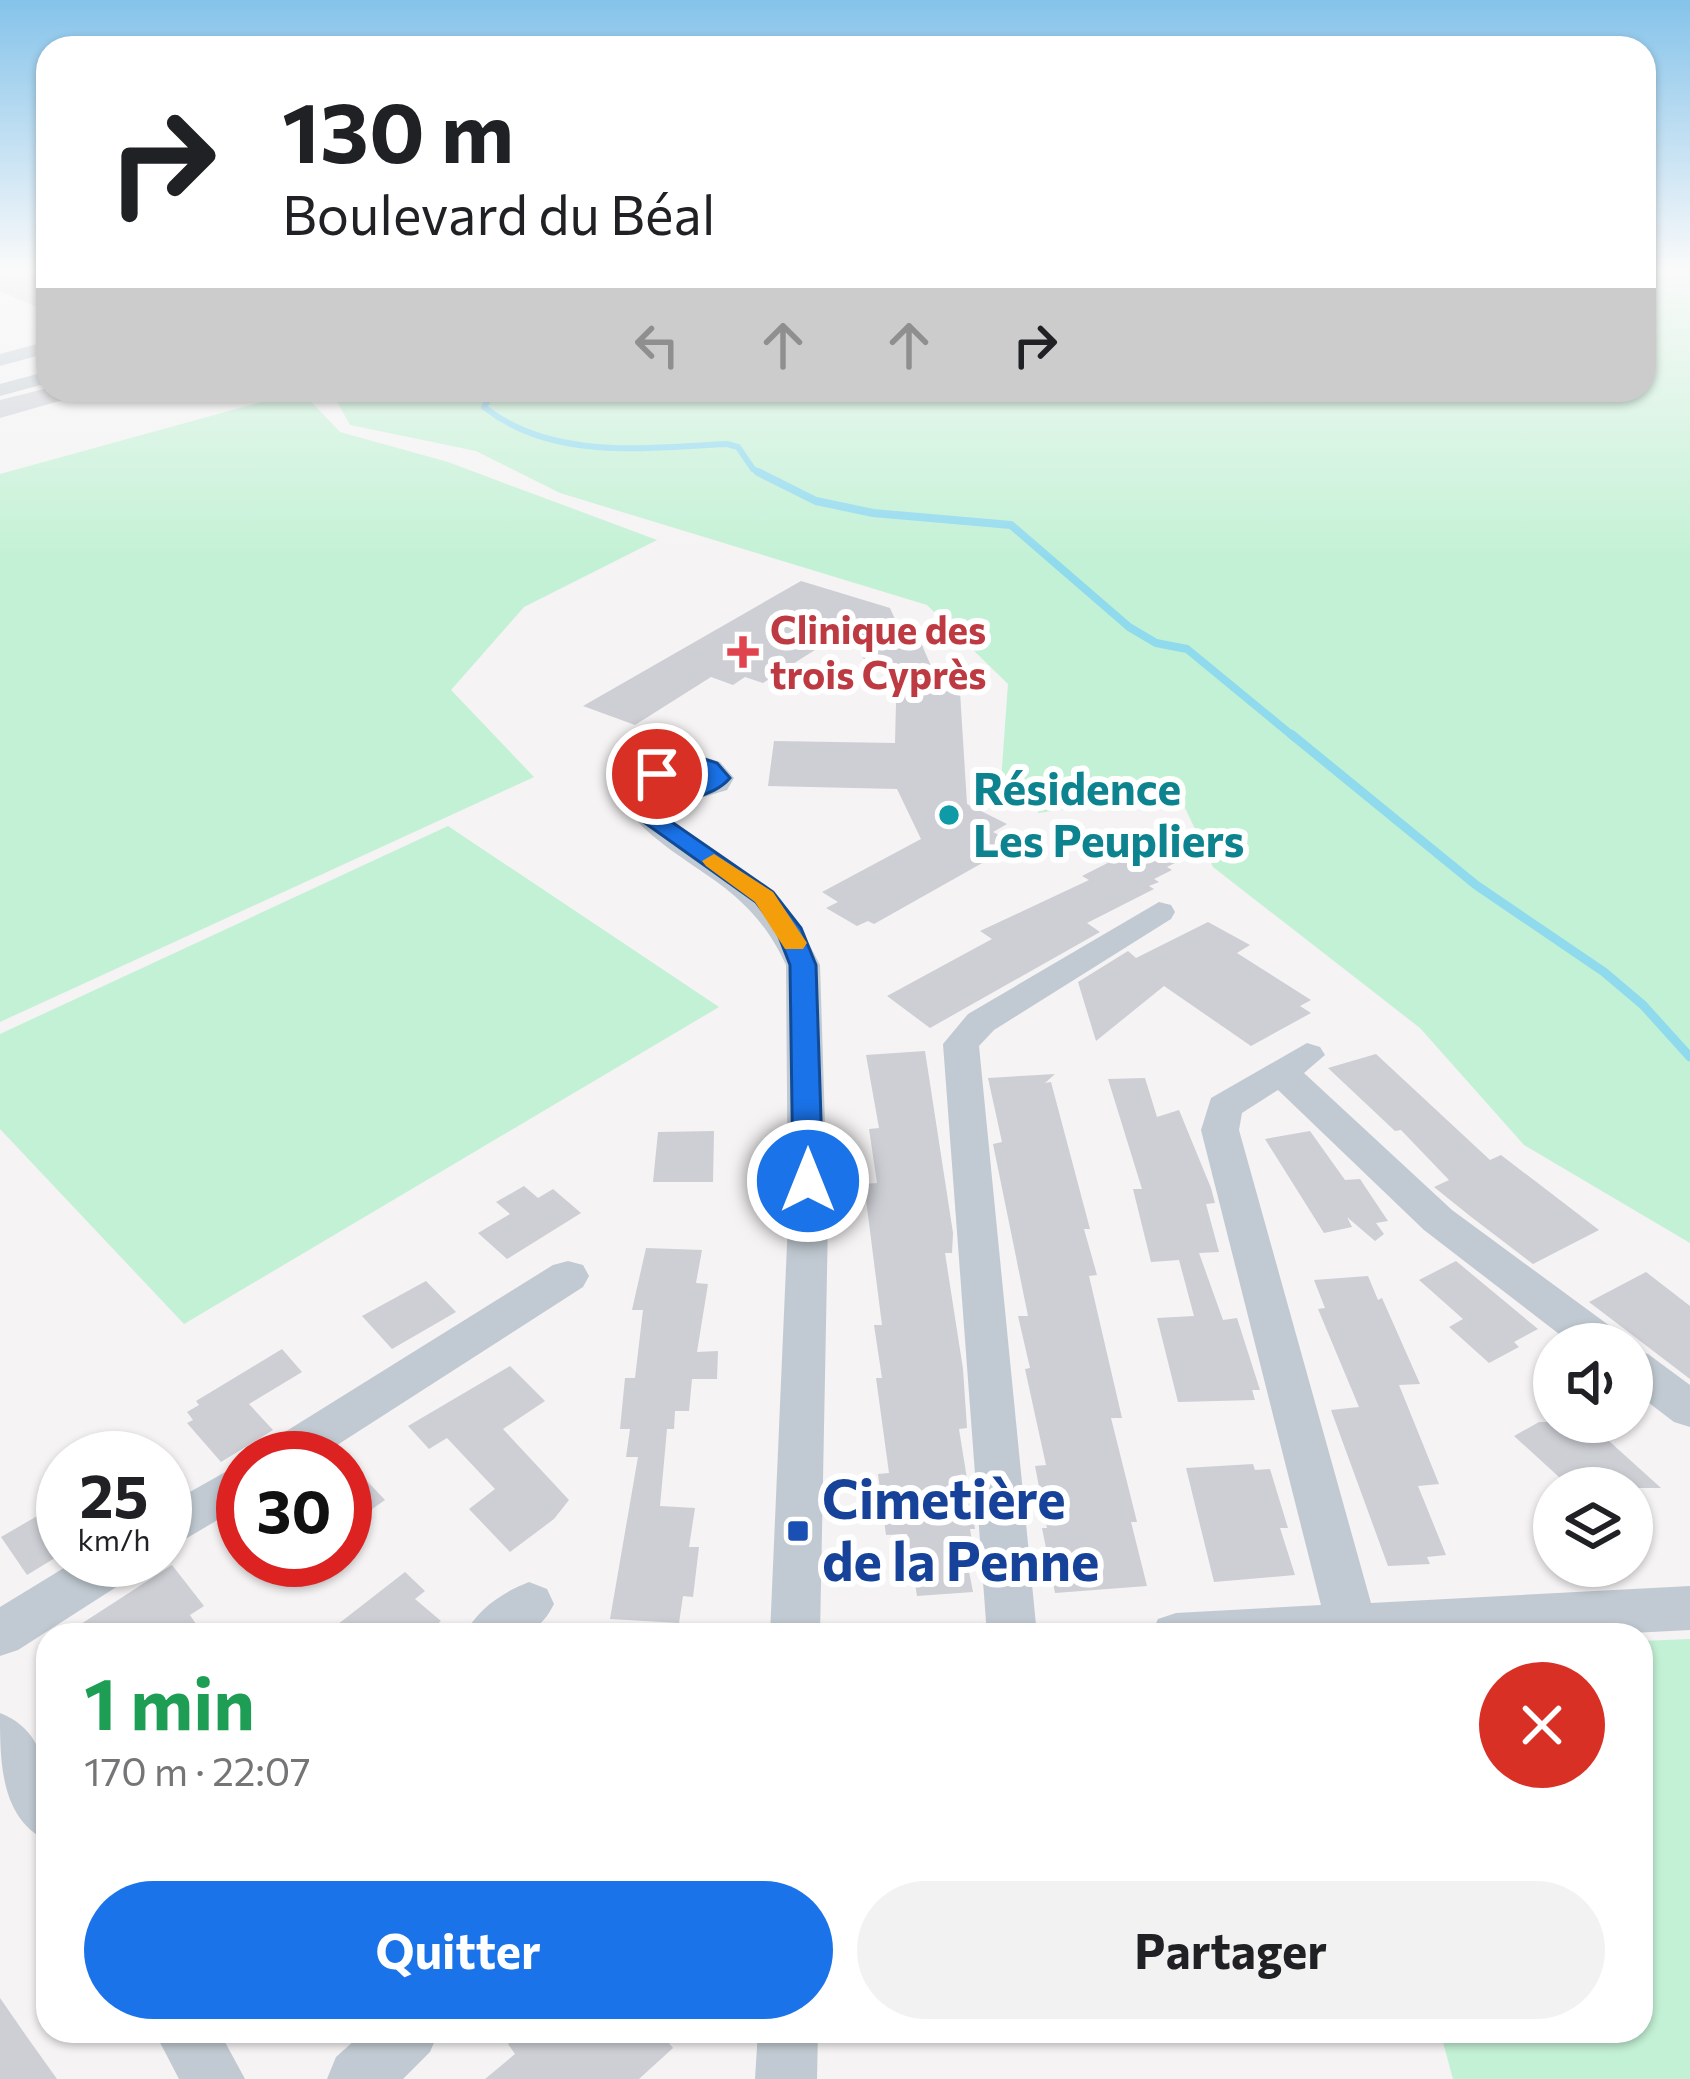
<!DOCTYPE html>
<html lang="fr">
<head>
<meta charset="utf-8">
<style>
  :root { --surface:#fff; --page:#f2f2f2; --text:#202124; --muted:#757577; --accent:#1a73e8 }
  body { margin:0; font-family:Commissioner,sans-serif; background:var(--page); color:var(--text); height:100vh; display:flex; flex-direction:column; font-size:45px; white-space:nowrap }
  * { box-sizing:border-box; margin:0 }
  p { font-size:39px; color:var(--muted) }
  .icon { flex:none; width:66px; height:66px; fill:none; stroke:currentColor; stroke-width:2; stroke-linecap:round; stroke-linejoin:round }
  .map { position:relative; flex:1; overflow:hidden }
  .details { position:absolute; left:36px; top:1623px; width:1617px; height:420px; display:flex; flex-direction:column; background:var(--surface); border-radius:36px; box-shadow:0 3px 9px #0004 }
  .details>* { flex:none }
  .banner { position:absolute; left:36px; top:36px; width:1620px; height:366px; border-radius:36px; box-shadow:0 3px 9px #0004; background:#fff; color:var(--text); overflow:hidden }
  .controls { position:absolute; left:1533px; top:1323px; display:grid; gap:24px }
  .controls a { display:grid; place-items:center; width:120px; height:120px; border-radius:50%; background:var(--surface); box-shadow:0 3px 9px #0004; font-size:60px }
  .speed { position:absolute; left:36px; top:1431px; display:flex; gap:24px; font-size:60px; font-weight:700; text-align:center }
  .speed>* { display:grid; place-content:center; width:156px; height:156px; border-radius:50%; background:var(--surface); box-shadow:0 3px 9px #0004; line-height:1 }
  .speed small { font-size:30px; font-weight:400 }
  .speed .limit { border:18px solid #d22; background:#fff; color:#111 }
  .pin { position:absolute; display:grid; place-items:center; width:102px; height:102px; color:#fff; margin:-51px; border:6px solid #fff; border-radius:50%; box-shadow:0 3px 12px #0007 }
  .me { position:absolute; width:132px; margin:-66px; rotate:0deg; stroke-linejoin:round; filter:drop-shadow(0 0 9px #0008) }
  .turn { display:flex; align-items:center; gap:42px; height:252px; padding:0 48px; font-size:54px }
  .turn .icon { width:156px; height:156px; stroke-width:2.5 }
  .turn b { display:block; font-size:84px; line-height:102px }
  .lanes { display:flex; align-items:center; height:114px; padding:0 48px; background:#0003; justify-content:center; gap:60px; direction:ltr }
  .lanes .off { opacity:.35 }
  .round { display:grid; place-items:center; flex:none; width:126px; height:126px; border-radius:63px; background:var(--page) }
  .overview { display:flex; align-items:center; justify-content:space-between; height:204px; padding:0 48px }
  h1 { font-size:72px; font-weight:700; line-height:90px; color:#1e9e55 }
  .cta { display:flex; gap:24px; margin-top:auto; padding:24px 48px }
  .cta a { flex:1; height:138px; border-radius:72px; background:var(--accent); color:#fff; font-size:48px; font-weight:700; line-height:138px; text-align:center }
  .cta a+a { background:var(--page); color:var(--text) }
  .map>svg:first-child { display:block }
  .green { fill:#c3f1d5 }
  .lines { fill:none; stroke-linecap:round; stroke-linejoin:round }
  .stream-far2 { stroke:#90daee; stroke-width:6 }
  .stream-far1 { stroke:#90daee; stroke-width:8 }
  .stream { stroke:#90daee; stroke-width:9 }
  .building { fill:#cdcfd5 }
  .street { fill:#c1cad2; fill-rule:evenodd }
  .route { fill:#1a73e8; stroke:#114b97; stroke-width:3 }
  .slow { fill:#f59e0b }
  .health-dot { fill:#e0444e; stroke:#fff; stroke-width:4.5 }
  .culture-dot { fill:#0f9aa8; stroke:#fff; stroke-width:4.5 }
  .transit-dot { fill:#1a4fb4; stroke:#fff; stroke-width:4.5 }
  .labels { text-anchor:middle; stroke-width:12; stroke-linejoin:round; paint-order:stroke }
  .far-health-label { font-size:39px; font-weight:bold; fill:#be3a42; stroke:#fff; text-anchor:start }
  .culture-label { font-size:45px; font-weight:bold; fill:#0d838f; stroke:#fff; text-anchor:start }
  .near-transit-label { font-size:54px; font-weight:bold; fill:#164399; stroke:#fff; text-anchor:start }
</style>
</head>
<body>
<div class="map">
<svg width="1690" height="2079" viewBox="0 0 1690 2079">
  <rect width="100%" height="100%" fill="#f5f3f3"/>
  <g class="green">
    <polygon points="1644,270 1690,270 1690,1243 1524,1145 1420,1028 1213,867 1177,791 1039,813 1001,781 1008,684 927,605 560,493 476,451 350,425 332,392 1644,390"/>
    <polygon points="301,391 340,432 448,462 657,540 524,607 451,690 534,777 0,1022 0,474"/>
    <polygon points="448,826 719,1007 184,1324 0,1129 0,1034"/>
    <polygon points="1690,1639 1690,2079 1453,2079 1440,2031 1641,2031 1641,1641"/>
  </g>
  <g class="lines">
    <path class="stream-far2" d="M 486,390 L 490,396 L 484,407 C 552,461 646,448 727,444 L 738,447 L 753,469 L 764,475"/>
    <polyline class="stream-far1" points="758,472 816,501 873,513 1011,525 1129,627 1156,643 1187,649 1294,737"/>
    <polyline class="stream" points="1291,734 1476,885 1604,972 1643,1005 1690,1057"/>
  </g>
  <g class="building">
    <polygon points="32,275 48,287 48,312 0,291 0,280"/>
    <polygon points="48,388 98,390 0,418 0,400"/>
    <polygon points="801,581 890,608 906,644 921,643 942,691 960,692 967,804 1007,824 993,832 1016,844 874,924 868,921 857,926 826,908 838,902 822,892 921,839 897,789 768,786 774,741 895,743 897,664 867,667 851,627 763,683 745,677 733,685 711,677 635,725 583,706"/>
    <polygon points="1143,845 1175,863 1167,867 1172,870 1154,879 1159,882 1149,886 1154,889 1087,923 1100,932 930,1028 887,996 992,939 980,931 1089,880 1082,876"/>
    <polygon points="1208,922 1250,945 1237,953 1311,1000 1300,1006 1311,1013 1251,1046 1164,986 1096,1041 1078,982 1128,951 1136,958"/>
    <polygon points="925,1051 953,1233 952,1253 945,1253 963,1369 967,1428 959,1429 975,1529 970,1529 973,1548 969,1548 968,1566 973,1592 917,1596 907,1534 886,1535 878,1474 889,1473 876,1378 882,1378 874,1325 882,1325 864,1184 877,1183 869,1129 879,1128 866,1055"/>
    <polygon points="1376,1054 1490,1160 1501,1155 1599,1230 1533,1264 1470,1216 1434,1187 1449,1180 1401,1130 1395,1131 1328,1068"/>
    <polygon points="1055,1074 1045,1083 1051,1082 1090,1229 1084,1229 1097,1275 1089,1276 1122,1418 1111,1418 1137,1522 1131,1522 1147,1586 1055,1593 1042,1528 1047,1528 1035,1466 1046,1465 1025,1369 1030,1368 1018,1316 1028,1316 993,1144 1002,1142 988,1078"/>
    <polygon points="1145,1078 1157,1117 1179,1110 1211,1188 1215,1203 1206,1204 1219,1252 1199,1253 1223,1320 1237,1318 1260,1390 1252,1390 1255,1400 1178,1402 1157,1318 1194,1316 1179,1260 1151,1262 1133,1189 1142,1189 1108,1079"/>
    <polygon points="714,1131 713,1182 653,1182 658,1132"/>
    <polygon points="1310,1131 1345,1180 1360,1179 1388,1221 1376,1223 1384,1234 1375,1241 1347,1217 1352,1227 1324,1233 1265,1139"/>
    <polygon points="524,1186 538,1198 553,1189 581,1213 507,1259 478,1233 510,1214 496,1202"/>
    <polygon points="646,1248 702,1250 696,1283 708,1284 697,1352 718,1351 717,1379 692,1379 689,1411 675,1411 674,1429 667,1429 660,1506 695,1508 689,1547 699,1547 693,1597 683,1596 679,1623 610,1619 638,1457 626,1457 630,1429 620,1429 625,1378 635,1378 643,1310 632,1310"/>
    <polygon points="1456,1261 1538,1329 1514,1342 1519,1347 1489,1363 1449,1327 1463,1319 1419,1280"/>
    <polygon points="1646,1272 1690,1306 1690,1379 1589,1302"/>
    <polygon points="1368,1276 1378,1300 1382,1298 1420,1384 1399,1385 1439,1484 1418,1486 1446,1555 1427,1557 1430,1564 1388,1566 1331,1410 1359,1407 1318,1309 1325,1308 1314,1280"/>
    <polygon points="426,1281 456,1312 392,1349 362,1316"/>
    <polygon points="282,1349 302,1372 249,1404 273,1430 221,1462 187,1423 193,1420 187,1412 199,1405 196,1401"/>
    <polygon points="510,1366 545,1401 503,1429 569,1500 554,1519 510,1552 469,1509 495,1489 447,1438 429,1449 408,1426"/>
    <polygon points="1539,1422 1588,1422 1661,1488 1571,1488 1514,1436"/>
    <polygon points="345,1458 385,1500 345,1528"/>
    <polygon points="1253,1464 1255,1470 1270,1469 1288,1528 1280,1528 1295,1575 1214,1582 1186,1468"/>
    <polygon points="63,1501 63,1553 27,1575 1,1537"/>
    <polygon points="172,1565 204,1606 190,1615 203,1635 64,1635"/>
    <polygon points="405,1572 425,1591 415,1599 441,1621 424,1635 324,1635"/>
    <polygon points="0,1998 27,2037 57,2079 0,2079"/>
    <polygon points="522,2031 659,2031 673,2048 639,2079 485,2079 515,2054 508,2044"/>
  </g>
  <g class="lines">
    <g class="street">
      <polygon points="48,341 48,353 0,366 0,354"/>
      <polygon points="48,371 48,383 0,396 0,384"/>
      <path d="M 698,755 L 720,762 L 734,778 L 727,790 L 677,805 L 667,817 C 735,871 779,881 820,965 L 828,1221 L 820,1635 L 770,1635 L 788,1221 L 786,965 C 743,871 671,872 618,798 C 635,767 664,757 698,755 ZM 696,773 L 703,778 L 648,797 L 670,779 Z"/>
      <polygon points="1159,902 1171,905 1175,912 1171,919 994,1030 979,1046 1037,1635 987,1635 943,1044 968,1014"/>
      <polygon points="1307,1043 1320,1047 1325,1055 1304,1073 1452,1210 1618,1332 1625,1344 1572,1344 1424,1230 1278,1090 1242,1113 1239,1130 1371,1603 1690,1586 1690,1630 1594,1635 1151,1635 1158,1619 1176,1613 1321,1605 1201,1130 1211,1098"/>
      <polygon points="568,1261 583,1265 589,1276 583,1287 317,1458 257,1458 264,1445 553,1265"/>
      <polygon points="1632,1349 1648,1354 1690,1385 1690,1427 1674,1422 1632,1390"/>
      <polygon points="243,1462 243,1505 165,1551 165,1506"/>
      <polygon points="77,1560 142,1560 135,1575 18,1650 0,1656 0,1607"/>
      <path d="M 529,1582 L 547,1589 L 554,1604 C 534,1645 504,1635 465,1635 C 476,1610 503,1592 529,1582 Z"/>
      <path d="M 0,1713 C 54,1734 48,1792 48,1841 C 0,1819 0,1761 0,1713 Z"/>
      <polygon points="154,2031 219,2031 245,2079 179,2079"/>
      <polygon points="365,2031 439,2031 430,2052 403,2079 327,2079 336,2057"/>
      <polygon points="758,2031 818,2031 817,2079 755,2079"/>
    </g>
  </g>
  <linearGradient id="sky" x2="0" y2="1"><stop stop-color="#85c3ea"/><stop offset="0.48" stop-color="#fafafa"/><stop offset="1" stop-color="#fafafa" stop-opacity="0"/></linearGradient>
  <rect width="1690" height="561" fill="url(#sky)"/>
  <path class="route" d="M 698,757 L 717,763 L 730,778 C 711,800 681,795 663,816 L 773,892 L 801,928 L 816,965 L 823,1181 L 808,1191 L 793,1181 L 790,965 L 776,929 L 756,902 L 638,818 L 658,794 L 706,778 L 696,771 L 649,779 L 649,769 L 659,763 Z"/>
  <polygon class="slow" points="714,854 773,892 807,943 803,949 785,949 755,902 706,866 702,861"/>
  <path class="health-dot" d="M737 634h12v12h12v12h-12v12h-12v-12h-12v-12h12z"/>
  <circle class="culture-dot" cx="949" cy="815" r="12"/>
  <rect class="transit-dot" x="786" y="1519" width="24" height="24" rx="6"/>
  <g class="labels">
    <g class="far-health-label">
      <text x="770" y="644">Clinique des<tspan x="770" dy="45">trois Cyprès</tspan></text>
    </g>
    <g class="culture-label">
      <text x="973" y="805">Résidence<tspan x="973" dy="52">Les Peupliers</tspan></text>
    </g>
    <g class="near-transit-label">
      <text x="822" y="1519">Cimetière<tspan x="822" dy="62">de la Penne</tspan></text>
    </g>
  </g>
</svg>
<div class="controls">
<a><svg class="icon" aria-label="sound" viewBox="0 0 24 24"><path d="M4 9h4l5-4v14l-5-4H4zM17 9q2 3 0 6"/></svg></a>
<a><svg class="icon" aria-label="layers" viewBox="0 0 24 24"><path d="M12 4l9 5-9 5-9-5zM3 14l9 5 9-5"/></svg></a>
</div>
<div class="speed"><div>25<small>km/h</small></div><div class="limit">30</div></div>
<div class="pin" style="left:657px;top:774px;background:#d93025"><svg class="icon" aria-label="arrive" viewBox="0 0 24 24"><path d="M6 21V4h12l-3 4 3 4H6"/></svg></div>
<svg class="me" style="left:808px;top:1181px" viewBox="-20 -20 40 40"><circle r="17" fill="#1a73e8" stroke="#fff" stroke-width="3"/><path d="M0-11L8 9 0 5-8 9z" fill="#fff"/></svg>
<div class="banner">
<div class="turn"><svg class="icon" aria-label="right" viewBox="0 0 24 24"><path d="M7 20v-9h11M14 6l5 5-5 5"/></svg><div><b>130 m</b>Boulevard du Béal</div></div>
<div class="lanes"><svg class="icon off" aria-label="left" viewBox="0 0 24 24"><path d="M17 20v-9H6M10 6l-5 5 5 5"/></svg><svg class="icon off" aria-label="ahead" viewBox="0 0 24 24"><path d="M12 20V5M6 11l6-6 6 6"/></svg><svg class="icon off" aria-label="ahead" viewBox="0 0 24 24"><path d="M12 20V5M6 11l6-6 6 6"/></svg><svg class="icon" aria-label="right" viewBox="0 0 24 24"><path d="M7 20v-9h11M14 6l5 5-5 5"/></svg></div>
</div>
<section class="details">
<div class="overview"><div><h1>1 min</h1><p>170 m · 22:07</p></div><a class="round" style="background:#d93025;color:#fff"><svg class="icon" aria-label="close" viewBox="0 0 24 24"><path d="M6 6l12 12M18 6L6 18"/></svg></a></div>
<div class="cta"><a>Quitter</a><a>Partager</a></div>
</section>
</div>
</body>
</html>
